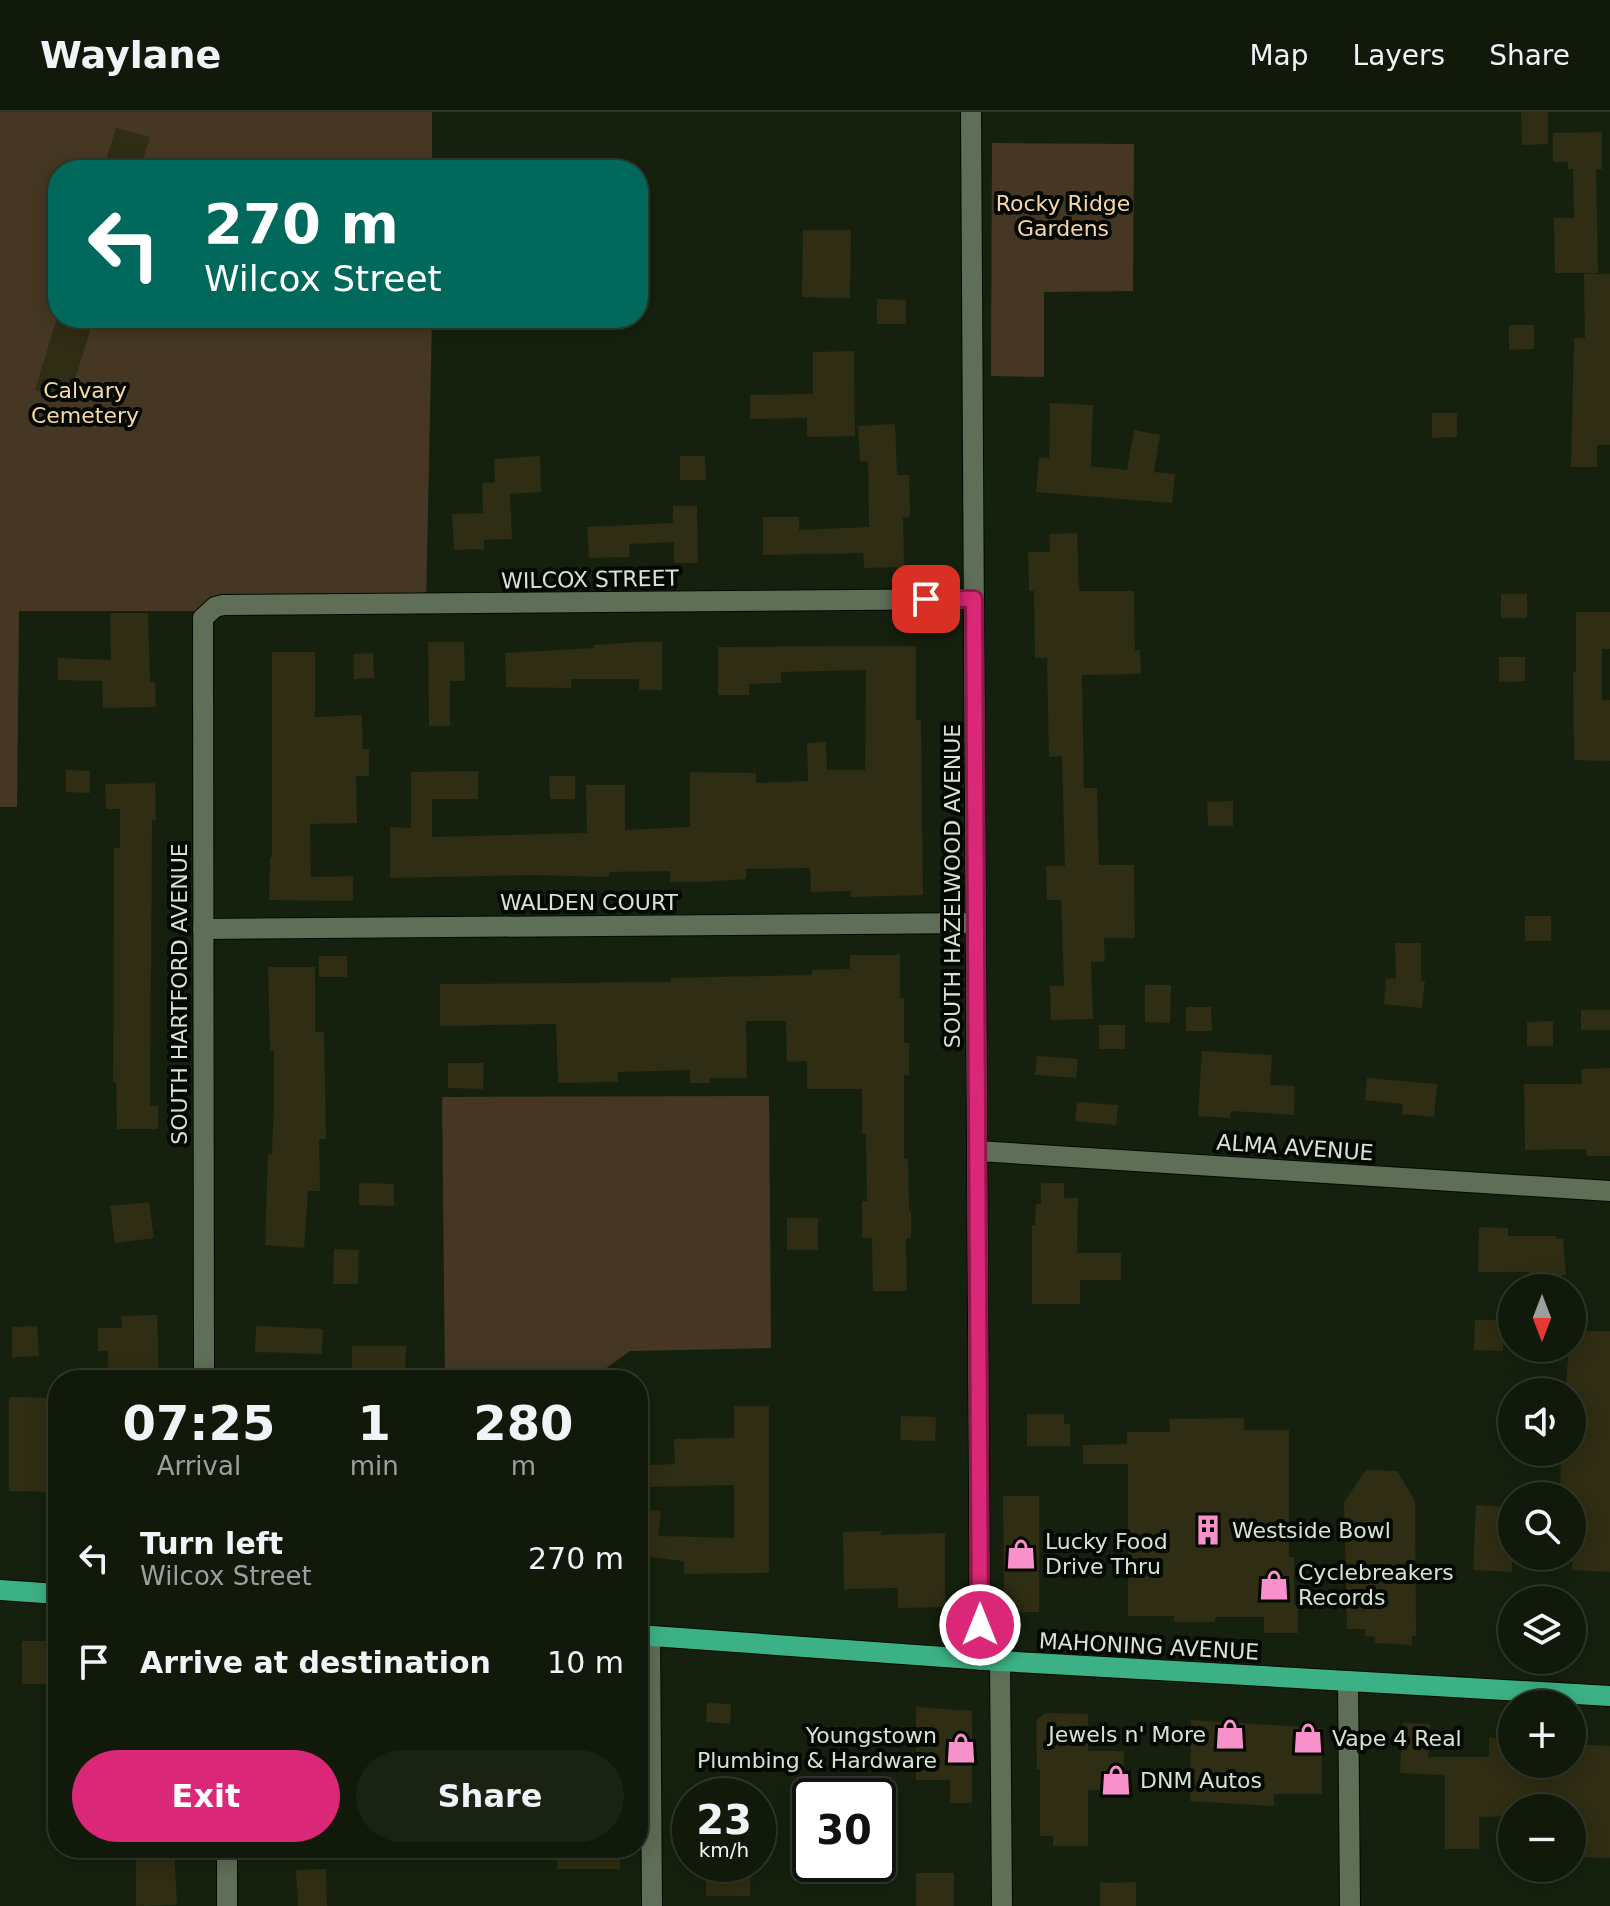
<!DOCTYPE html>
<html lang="en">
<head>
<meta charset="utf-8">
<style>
  :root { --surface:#10190a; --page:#192213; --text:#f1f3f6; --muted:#9ca09c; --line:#30382b; --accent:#db2777 }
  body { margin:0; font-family:"DejaVu Sans",sans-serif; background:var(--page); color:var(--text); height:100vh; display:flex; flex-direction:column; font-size:30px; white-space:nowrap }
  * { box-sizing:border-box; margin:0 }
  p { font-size:26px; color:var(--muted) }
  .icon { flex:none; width:44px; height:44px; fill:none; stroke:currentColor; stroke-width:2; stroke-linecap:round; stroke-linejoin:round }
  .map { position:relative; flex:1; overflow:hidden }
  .sheet { position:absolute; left:48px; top:1258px; width:600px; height:488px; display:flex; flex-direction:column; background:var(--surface); border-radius:32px; box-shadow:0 4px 20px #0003,0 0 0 2px var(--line) }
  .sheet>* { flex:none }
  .banner { position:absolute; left:48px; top:48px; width:600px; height:168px; border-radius:32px; box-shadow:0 4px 20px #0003,0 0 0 2px var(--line); background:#00695c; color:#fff; overflow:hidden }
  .needle { width:52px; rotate:180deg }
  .buttons { position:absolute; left:1498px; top:1162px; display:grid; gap:16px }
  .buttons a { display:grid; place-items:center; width:88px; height:88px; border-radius:50%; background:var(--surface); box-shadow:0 4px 20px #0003,0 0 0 2px var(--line); font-size:40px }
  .speed { position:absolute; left:672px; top:1666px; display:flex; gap:16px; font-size:40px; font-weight:700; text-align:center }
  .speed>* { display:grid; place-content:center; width:104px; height:104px; border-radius:50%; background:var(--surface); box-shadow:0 4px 20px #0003,0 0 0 2px var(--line); line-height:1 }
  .speed small { font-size:20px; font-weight:400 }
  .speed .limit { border:4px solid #111; border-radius:12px; background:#fff; color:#111 }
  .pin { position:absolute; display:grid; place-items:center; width:68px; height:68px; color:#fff; margin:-34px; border-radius:16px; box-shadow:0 4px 12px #0006 }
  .me { position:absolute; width:88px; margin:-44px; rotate:0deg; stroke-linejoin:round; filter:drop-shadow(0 0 6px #0008) }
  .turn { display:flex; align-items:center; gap:28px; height:168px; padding:0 24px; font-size:36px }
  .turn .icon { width:104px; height:104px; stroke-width:2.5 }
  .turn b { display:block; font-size:56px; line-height:68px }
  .eta { display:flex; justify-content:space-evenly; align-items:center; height:136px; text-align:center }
  .eta b { font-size:48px; font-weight:800; line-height:56px }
  .button { display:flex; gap:16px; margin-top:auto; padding:16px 24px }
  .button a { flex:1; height:92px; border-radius:48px; background:var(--accent); color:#fff; font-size:32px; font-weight:800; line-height:92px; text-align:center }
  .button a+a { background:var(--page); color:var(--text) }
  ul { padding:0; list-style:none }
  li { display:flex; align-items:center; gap:24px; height:104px; padding:0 24px }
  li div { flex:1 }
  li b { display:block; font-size:30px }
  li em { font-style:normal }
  header { display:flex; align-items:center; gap:48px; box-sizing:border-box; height:112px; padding:0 40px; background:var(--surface); border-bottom:2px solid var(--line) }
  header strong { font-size:38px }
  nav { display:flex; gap:44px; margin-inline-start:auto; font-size:28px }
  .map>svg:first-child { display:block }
  .green { fill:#453723 }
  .building { fill:#2f2d13 }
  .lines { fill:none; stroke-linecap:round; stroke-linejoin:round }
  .street-casing { stroke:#020b00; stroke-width:22 }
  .primary-casing { stroke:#020b00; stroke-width:22 }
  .street { stroke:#5f6e57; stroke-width:20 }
  .primary { stroke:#3cb185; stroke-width:20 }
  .route-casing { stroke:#8e194d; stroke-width:20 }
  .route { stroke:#db2777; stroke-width:14 }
  .labels { text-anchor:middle; stroke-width:8; stroke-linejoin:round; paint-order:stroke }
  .park-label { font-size:22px; fill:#f8d6a7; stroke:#050903 }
  .street-label { font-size:22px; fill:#d8e1d3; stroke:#050903 }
  .poi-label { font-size:22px; fill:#d8e1d3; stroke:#050903; text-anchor:start }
</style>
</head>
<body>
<header>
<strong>Waylane</strong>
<nav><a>Map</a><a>Layers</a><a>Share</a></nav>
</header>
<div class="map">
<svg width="1610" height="1794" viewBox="0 0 1610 1794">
  <rect width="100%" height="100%" fill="#15210e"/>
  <g class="green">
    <polygon points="0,0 432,0 432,58 58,58 58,206 432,206 426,493 209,499 19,499 17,695 0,695"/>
    <polygon points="992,31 1134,32 1133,179 1044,180 1044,265 991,264"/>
    <polygon points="769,984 771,1236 630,1239 590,1268 445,1268 442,985"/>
  </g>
  <g class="building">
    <polygon points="1521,0 1548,0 1548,32 1522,33"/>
    <polygon points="116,16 150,25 140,58 103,58"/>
    <polygon points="1602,20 1602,57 1596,57 1598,161 1555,161 1554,106 1574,106 1573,57 1568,57 1568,50 1553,50 1553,21"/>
    <polygon points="803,118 851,118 850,186 802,185"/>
    <polygon points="1584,162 1610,162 1610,333 1597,333 1597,355 1571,355 1574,226 1585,226"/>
    <polygon points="877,187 906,188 906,212 877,212"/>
    <polygon points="57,206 94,206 68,289 35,278"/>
    <polygon points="1509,213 1534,213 1534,237 1509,238"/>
    <polygon points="854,239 855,324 807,325 807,306 750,307 750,283 813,282 813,240"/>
    <polygon points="1050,291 1093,293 1091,354 1127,358 1134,318 1160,323 1154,360 1175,362 1172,391 1036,380 1039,345 1049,346"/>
    <polygon points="1432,301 1457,301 1457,325 1432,326"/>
    <polygon points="895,312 897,363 909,363 910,405 903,406 904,455 864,456 863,441 763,443 763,405 799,405 799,418 869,415 868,349 860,349 858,314"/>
    <polygon points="540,344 541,380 510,382 512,427 484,428 484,437 454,438 452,402 483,401 482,371 495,370 494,347"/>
    <polygon points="680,344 705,344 706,368 680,368"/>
    <polygon points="673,394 697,394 698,451 674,451 674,430 629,432 630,445 589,446 587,415 673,411"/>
    <polygon points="1077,421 1079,479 1134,479 1135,538 1140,538 1141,562 1082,563 1084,676 1097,676 1099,753 1134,753 1135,826 1104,826 1105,849 1091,850 1093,907 1051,908 1050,874 1064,874 1061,788 1047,788 1046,754 1065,754 1062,644 1049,645 1047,546 1035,546 1034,479 1029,479 1028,440 1050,440 1049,422"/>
    <rect x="1501" y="482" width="26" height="24"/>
    <polygon points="1576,500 1610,500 1610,537 1602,537 1602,588 1610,588 1610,649 1574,648 1573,560 1576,560"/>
    <polygon points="110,501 148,501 150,570 155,570 156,595 103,596 102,569 58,568 58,546 111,548"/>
    <polygon points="428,530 464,530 465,569 450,569 450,614 429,614"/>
    <polygon points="639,530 662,530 662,578 639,578 639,567 571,567 571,576 506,575 505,541 594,536 594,533"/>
    <polygon points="916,534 916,608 921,608 923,783 851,785 851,779 811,780 810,756 746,757 746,767 700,770 670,770 670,759 609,760 609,765 533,763 390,766 390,715 411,716 411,660 478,659 478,687 432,687 432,725 587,721 586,673 625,673 625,718 690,715 690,660 756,661 756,671 808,669 807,631 826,630 827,658 865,658 866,558 781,560 781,571 749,572 749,583 718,583 718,535"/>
    <polygon points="272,540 315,540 315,605 362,603 363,637 369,637 369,664 356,664 357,711 310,712 311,765 353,764 353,789 269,788 270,745 272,745"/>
    <polygon points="373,541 374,566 354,567 353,542"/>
    <polygon points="1499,545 1525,545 1525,569 1499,570"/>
    <polygon points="66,658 90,659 90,681 66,680"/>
    <polygon points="549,664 575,664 575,687 550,687"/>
    <polygon points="155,671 156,708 152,709 150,994 158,994 158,1017 117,1017 116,970 113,970 114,736 120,736 120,697 106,697 105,672"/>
    <polygon points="1233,689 1233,714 1208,714 1207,690"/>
    <rect x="1525" y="804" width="26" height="25"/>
    <polygon points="1395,831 1421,831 1421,869 1425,869 1422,896 1384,892 1386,866 1396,867"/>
    <polygon points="850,843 900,843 900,886 904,886 904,931 909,931 909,964 904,963 904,1047 908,1047 909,1099 911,1099 911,1126 906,1126 907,1179 873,1179 872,1126 862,1126 862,1089 867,1089 866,1022 862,1022 862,977 807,977 807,949 787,950 786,909 746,909 747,966 710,966 710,971 690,971 690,958 618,960 618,970 558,971 556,912 440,914 440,872 671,870 671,866 812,863 812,858 850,857"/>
    <rect x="319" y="844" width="28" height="21"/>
    <polygon points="268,855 315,855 315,920 324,920 326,1027 319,1027 320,1079 308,1079 304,1136 265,1133 268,1043 272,1043 274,990 274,939 270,939"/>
    <polygon points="1145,873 1171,873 1170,911 1145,910"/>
    <polygon points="1186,895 1211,895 1212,919 1186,919"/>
    <rect x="1581" y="898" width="29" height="20"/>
    <polygon points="1553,909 1553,934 1527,934 1527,910"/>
    <rect x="1099" y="913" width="26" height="24"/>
    <polygon points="1202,939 1272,943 1270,973 1295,974 1294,1003 1231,999 1230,1006 1198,1004"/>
    <polygon points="1037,944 1078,947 1076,966 1035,963"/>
    <polygon points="448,951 484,951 483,977 448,976"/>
    <polygon points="1610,956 1610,1044 1587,1044 1586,1037 1525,1038 1524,972 1582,972 1581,957"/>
    <polygon points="1367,966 1437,972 1434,1005 1402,1002 1403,992 1365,988"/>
    <polygon points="1077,990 1118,993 1116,1013 1075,1009"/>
    <polygon points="359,1071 394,1072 394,1094 359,1093"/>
    <polygon points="1041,1071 1064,1071 1064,1086 1078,1086 1077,1141 1121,1141 1121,1168 1080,1168 1080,1192 1032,1192 1032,1113 1035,1113 1036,1092 1041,1092"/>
    <polygon points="149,1090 154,1126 115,1131 110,1094"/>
    <rect x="787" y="1106" width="31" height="32"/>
    <polygon points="1479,1115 1508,1116 1508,1124 1556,1124 1556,1127 1563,1127 1566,1163 1562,1163 1562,1176 1529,1176 1529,1160 1478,1160"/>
    <polygon points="334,1137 359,1138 358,1172 333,1172"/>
    <polygon points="157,1203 159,1268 108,1268 108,1239 98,1239 98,1216 122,1216 121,1204"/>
    <polygon points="1475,1208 1504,1208 1503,1239 1474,1238"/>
    <polygon points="37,1214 39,1244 12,1245 12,1215"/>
    <polygon points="256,1214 323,1217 322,1242 255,1240"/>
    <polygon points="1572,1219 1610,1219 1610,1460 1572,1458 1572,1384 1560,1384 1561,1340 1572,1340 1572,1280 1565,1280 1569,1236 1572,1236"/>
    <polygon points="352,1234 406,1234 405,1268 352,1268"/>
    <polygon points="9,1285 58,1286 58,1380 9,1379"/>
    <polygon points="734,1294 769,1294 769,1461 684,1462 684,1449 638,1444 638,1397 661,1399 658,1424 734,1426 734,1373 646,1375 646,1353 675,1352 674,1327 734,1326"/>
    <polygon points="1027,1302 1064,1302 1064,1312 1070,1312 1070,1334 1027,1334"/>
    <polygon points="901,1304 936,1305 935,1329 900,1328"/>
    <polygon points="1244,1306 1244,1318 1289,1318 1289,1445 1294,1445 1294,1493 1298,1493 1298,1521 1264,1521 1264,1505 1215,1505 1215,1510 1174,1510 1174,1504 1128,1504 1128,1352 1083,1352 1083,1333 1127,1332 1127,1320 1170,1320 1169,1307"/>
    <polygon points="1366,1358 1397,1359 1415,1389 1416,1524 1412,1524 1412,1533 1375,1531 1375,1525 1365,1524 1365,1517 1347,1517 1344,1390"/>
    <polygon points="1003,1384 1039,1384 1039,1500 1004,1500"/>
    <polygon points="1476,1393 1512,1395 1512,1460 1473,1458"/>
    <polygon points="881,1419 881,1423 945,1421 945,1495 898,1496 898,1476 844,1477 843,1420"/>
    <rect x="22" y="1529" width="33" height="43"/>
    <polygon points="707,1591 731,1592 730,1612 706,1610"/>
    <polygon points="916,1595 972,1599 972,1691 950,1691 950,1668 916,1668"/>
    <polygon points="1045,1601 1088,1602 1088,1639 1124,1639 1123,1678 1088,1678 1088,1734 1053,1734 1053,1724 1040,1724 1040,1657 1037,1657 1036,1609"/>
    <polygon points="1191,1608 1322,1616 1322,1682 1274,1682 1274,1694 1190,1689"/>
    <polygon points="1403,1611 1430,1612 1428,1645 1489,1645 1489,1626 1512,1627 1512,1652 1572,1652 1572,1632 1610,1634 1610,1746 1575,1745 1575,1706 1572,1706 1572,1696 1512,1696 1512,1704 1479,1705 1479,1737 1445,1737 1445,1663 1400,1661"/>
    <polygon points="136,1736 174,1736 177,1793 136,1794"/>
    <polygon points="557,1736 619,1736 620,1757 557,1757"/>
    <rect x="706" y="1752" width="44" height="32"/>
    <polygon points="326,1757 327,1794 298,1794 296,1758"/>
    <rect x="916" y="1761" width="38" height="33"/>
    <polygon points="1136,1770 1136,1794 1100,1794 1100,1771"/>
  </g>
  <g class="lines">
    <g class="street-casing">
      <g id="street">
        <polyline points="971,0 980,1548"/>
        <polyline points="203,817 976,811"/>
        <polyline points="977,1039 1610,1079"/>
        <polyline points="204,1268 203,506 215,495 223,493 974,487"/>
        <polyline points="650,1524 652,1794"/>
        <polyline points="1000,1549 1002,1794"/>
        <polyline points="1348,1570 1350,1794"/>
        <polyline points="227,1736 227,1794"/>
      </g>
    </g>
    <g class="primary-casing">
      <g id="primary">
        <polyline points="0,1478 58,1482"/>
        <polyline points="638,1523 1000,1549 1610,1584"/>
      </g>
    </g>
    <use href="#street" class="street"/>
    <use href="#primary" class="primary"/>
  </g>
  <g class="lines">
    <g class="route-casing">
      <polyline id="route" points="926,487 974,487 980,1513"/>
    </g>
    <use href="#route" class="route"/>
  </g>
  <defs>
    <g id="building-bare" transform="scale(2.4)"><path d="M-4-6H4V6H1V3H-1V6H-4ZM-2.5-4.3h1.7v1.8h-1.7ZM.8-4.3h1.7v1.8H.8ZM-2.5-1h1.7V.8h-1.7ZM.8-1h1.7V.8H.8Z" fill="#f890cb" stroke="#050903" stroke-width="2.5" paint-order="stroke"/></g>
    <g id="shop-bare" transform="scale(2.4)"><path d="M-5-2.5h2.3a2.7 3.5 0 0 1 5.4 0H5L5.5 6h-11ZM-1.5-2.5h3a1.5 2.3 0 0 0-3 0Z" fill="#f890cb" stroke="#050903" stroke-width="2.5" paint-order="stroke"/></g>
  </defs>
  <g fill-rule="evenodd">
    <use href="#building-bare" x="1208" y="1418"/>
    <use href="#shop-bare" x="1021" y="1442"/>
    <use href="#shop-bare" x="1274" y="1473"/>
    <use href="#shop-bare" x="1230" y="1622"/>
    <use href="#shop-bare" x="1308" y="1626"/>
    <use href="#shop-bare" x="961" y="1636"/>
    <use href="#shop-bare" x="1116" y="1668"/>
  </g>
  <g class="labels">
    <g class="park-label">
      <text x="1063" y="99">Rocky Ridge<tspan x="1063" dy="25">Gardens</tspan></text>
      <text x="85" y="286">Calvary<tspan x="85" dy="25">Cemetery</tspan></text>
    </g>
    <g class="street-label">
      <text transform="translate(590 467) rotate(-1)" y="8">WILCOX STREET</text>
      <text transform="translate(952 774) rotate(-90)" y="8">SOUTH HAZELWOOD AVENUE</text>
      <text x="589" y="798">WALDEN COURT</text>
      <text transform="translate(179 882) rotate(-90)" y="8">SOUTH HARTFORD AVENUE</text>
      <text transform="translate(1295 1035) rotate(4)" y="8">ALMA AVENUE</text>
      <text transform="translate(1149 1534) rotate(3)" y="8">MAHONING AVENUE</text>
    </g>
    <g class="poi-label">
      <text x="1232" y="1426">Westside Bowl</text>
      <text x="1045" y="1437">Lucky Food<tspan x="1045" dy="25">Drive Thru</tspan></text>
      <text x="1298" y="1468">Cyclebreakers<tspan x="1298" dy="25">Records</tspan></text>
      <text x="1206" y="1630" text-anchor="end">Jewels n' More</text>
      <text x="937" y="1631" text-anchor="end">Youngstown<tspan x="937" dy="25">Plumbing &amp; Hardware</tspan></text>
      <text x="1332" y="1634">Vape 4 Real</text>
      <text x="1140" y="1676">DNM Autos</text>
    </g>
  </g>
</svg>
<div class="buttons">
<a><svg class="needle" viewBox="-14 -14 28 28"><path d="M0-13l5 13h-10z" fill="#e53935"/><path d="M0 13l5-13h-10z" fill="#9ca09c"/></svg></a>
<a><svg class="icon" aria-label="sound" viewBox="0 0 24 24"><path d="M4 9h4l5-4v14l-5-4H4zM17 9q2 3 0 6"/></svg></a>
<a><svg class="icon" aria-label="search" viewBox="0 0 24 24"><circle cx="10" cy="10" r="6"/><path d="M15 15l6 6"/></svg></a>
<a><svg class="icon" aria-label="layers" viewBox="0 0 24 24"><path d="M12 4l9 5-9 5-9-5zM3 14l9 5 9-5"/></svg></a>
<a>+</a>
<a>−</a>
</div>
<div class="speed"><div>23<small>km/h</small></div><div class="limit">30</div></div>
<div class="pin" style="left:926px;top:487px;background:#d93025"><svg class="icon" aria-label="arrive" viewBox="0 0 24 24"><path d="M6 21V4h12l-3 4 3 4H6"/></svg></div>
<svg class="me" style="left:980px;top:1513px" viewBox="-20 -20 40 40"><circle r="17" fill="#db2777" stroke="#fff" stroke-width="3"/><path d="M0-11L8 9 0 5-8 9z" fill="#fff"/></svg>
<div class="banner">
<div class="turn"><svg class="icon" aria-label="left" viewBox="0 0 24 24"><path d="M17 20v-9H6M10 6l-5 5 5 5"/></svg><div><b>270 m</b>Wilcox Street</div></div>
</div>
<section class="sheet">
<div class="eta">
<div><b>07:25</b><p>Arrival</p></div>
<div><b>1</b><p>min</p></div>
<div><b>280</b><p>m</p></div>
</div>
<ul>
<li><svg class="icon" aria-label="left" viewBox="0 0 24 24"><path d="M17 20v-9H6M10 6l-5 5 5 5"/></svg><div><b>Turn left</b><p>Wilcox Street</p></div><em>270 m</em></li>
<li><svg class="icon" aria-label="arrive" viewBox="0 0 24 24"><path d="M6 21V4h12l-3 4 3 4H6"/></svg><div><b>Arrive at destination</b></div><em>10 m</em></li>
</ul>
<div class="button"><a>Exit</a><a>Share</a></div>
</section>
</div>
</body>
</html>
